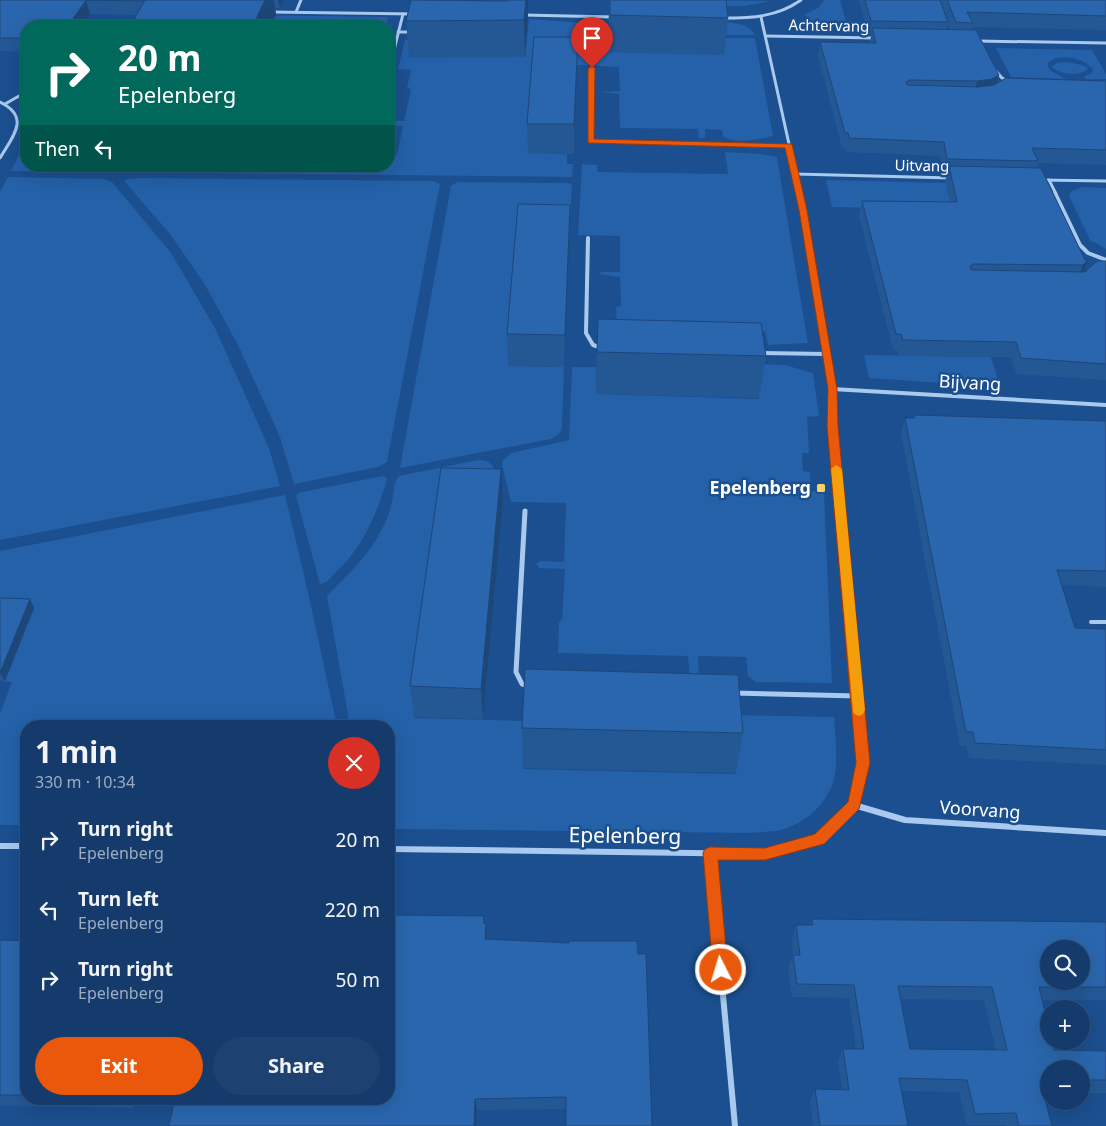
<!DOCTYPE html>
<html lang="en">
<head>
<meta charset="utf-8">
<style>
  :root { --surface:#143b6b; --page:#1d4271; --text:#f1f3f6; --muted:#9dadc1; --line:#33557e; --accent:#ea580c }
  body { margin:0; font-family:"Noto Sans",sans-serif; background:var(--page); color:var(--text); height:100vh; display:flex; flex-direction:column; font-size:19px; white-space:nowrap }
  * { box-sizing:border-box; margin:0 }
  p { font-size:16px; color:var(--muted) }
  .icon { flex:none; width:28px; height:28px; fill:none; stroke:currentColor; stroke-width:2; stroke-linecap:round; stroke-linejoin:round }
  .map { position:relative; flex:1; overflow:hidden }
  .sheet { position:absolute; left:20px; top:720px; width:375px; height:385px; display:flex; flex-direction:column; background:var(--surface); border-radius:20px; box-shadow:0 5px 20px #0002,0 0 0 1px var(--line) }
  .sheet>* { flex:none }
  .guide { position:absolute; left:20px; top:20px; width:375px; height:152px; border-radius:20px; box-shadow:0 5px 20px #0002,0 0 0 1px var(--line); background:#00695c; color:#fff; overflow:hidden }
  .tools { position:absolute; left:1040px; top:940px; display:grid; gap:10px }
  .tools a { display:grid; place-items:center; width:50px; height:50px; border-radius:50%; background:var(--surface); box-shadow:0 5px 20px #0002,0 0 0 1px var(--line); font-size:25px }
  .pin { position:absolute; display:grid; place-items:center; width:42px; height:42px; color:#fff; margin:-51px -21px; border-radius:50% 50% 50% 0; rotate:-45deg; box-shadow:0 0 5px #0007 }
  .pin .icon { rotate:45deg }
  .me { position:absolute; width:55px; margin:-28px; rotate:355deg; stroke-linejoin:round; filter:drop-shadow(0 0 4px #0008) }
  .turn { display:flex; align-items:center; gap:18px; height:105px; padding:0 15px; font-size:22px }
  .turn .icon { width:65px; height:65px; stroke-width:2.5 }
  .turn b { display:block; font-size:35px; line-height:42px }
  .then { display:flex; align-items:center; height:48px; padding:0 15px; background:#0003; gap:10px; font-size:19px }
  .round { display:grid; place-items:center; flex:none; width:52px; height:52px; border-radius:26px; background:var(--page) }
  .overview { display:flex; align-items:center; justify-content:space-between; height:85px; padding:0 15px }
  h1 { font-size:30px; font-weight:700; line-height:38px }
  .primary-button { display:flex; gap:10px; margin-top:auto; padding:10px 15px }
  .primary-button a { flex:1; height:58px; border-radius:30px; background:var(--accent); color:#fff; font-size:20px; font-weight:700; line-height:58px; text-align:center }
  .primary-button a+a { background:var(--page); color:var(--text) }
  ul { padding:0; list-style:none }
  li { display:flex; align-items:center; gap:15px; height:70px; padding:0 15px }
  li div { flex:1 }
  li b { display:block; font-size:19px }
  li em { font-style:normal }
  .map>svg:first-child { display:block }
  .green { fill:#2461a8 }
  .lines { fill:none; stroke-linecap:round; stroke-linejoin:round }
  .lane { stroke:#a9c9ee; stroke-width:4 }
  .street-far3 { stroke:#a9c9ee; stroke-width:3 }
  .street-far2 { stroke:#a9c9ee; stroke-width:4 }
  .street-far1 { stroke:#a9c9ee; stroke-width:5 }
  .street { stroke:#a9c9ee; stroke-width:6 }
  .wall { fill:#245895; fill-rule:evenodd }
  .shaded-wall { fill:#1d4779 }
  .building { fill:#2a66ad; stroke:#1d4779; fill-rule:evenodd }
  .route { fill:#ea580c; stroke:#983908 }
  .slow { fill:#f59e0b }
  .poi-dot { fill:#ffd166; stroke:#1b4f8f; stroke-width:2 }
  .labels { text-anchor:middle; stroke-width:5; stroke-linejoin:round; paint-order:stroke }
  .far-street-label { font-size:15px; fill:#fff; stroke:#1b4f8f }
  .street-label { font-size:18px; fill:#fff; stroke:#1b4f8f }
  .poi-label { font-size:18px; font-weight:bold; fill:#fff; stroke:#1b4f8f; text-anchor:end }
  .near-street-label { font-size:21px; fill:#fff; stroke:#1b4f8f }
</style>
</head>
<body>
<div class="map">
<svg width="1106" height="1126" viewBox="0 0 1106 1126">
  <rect width="100%" height="100%" fill="#1b4f8f"/>
  <g class="green">
    <polygon points="690,0 771,1 745,6 690,6"/>
    <polygon points="824,0 840,0 847,26 790,25 793,20 800,23 810,19 804,15 818,8"/>
    <polygon points="249,15 388,17 386,26 170,26"/>
    <path d="M 529,19 L 584,23 L 584,42 L 608,43 L 608,52 L 724,54 L 722,38 L 755,38 L 773,136 C 759,139 735,145 723,136 L 722,130 L 705,129 L 705,138 L 699,138 L 698,129 L 620,128 L 619,94 L 601,92 L 620,91 L 619,67 L 577,65 L 531,153 L 567,154 L 567,164 L 573,164 L 572,177 L 11,171 L 26,141 L 26,166 L 389,166 L 389,155 L 397,155 L 403,126 L 389,125 L 389,121 L 404,121 L 411,89 L 407,88 L 411,70 L 398,69 L 405,40 L 414,39 L 410,56 L 525,57 Z"/>
    <path d="M 719,22 C 732,23 748,22 755,35 L 721,35 Z"/>
    <path d="M 996,48 L 1092,50 L 1106,74 L 1106,79 L 1085,79 L 1084,77 L 1093,72 L 1092,68 C 1082,58 1058,52 1047,64 L 1051,71 L 1066,79 L 1011,77 Z"/>
    <path d="M 1069,62 L 1085,66 L 1088,69 C 1078,77 1061,74 1051,67 L 1057,63 Z"/>
    <polygon points="725,152 760,154 777,157 808,343 768,345 765,331 617,327 616,307 621,306 620,277 598,274 601,272 620,272 620,236 578,235 582,164 597,165 597,172 728,174"/>
    <polygon points="8,177 104,179 112,182 171,253 215,328 269,448 280,486 0,540 0,192"/>
    <polygon points="139,178 433,181 440,184 387,462 378,467 294,484 280,437 238,345 204,283 170,234 124,181 128,179"/>
    <polygon points="826,180 1024,185 1054,211 832,207"/>
    <polygon points="457,182 569,183 572,186 569,235 513,366 564,367 562,428 560,433 551,439 400,468 451,186"/>
    <polygon points="1082,187 1106,188 1106,249 1090,240 1069,196 1070,192"/>
    <polygon points="864,355 991,357 1000,387 869,378"/>
    <polygon points="756,364 785,365 813,373 819,416 807,417 809,453 802,453 803,471 810,472 811,491 824,492 832,683 756,682 748,676 746,657 698,656 699,677 690,677 688,656 558,653 559,622 562,620 565,569 539,568 536,564 540,561 564,562 566,503 511,502 502,465 503,460 511,453 569,440 572,367 596,367 596,394 759,399"/>
    <path d="M 478,460 C 499,459 499,484 503,501 L 443,499 L 415,718 L 525,721 L 523,769 L 736,774 L 732,715 L 834,717 C 835,733 837,751 836,767 C 834,799 807,825 776,831 C 767,832 758,832 749,833 L 389,829 L 389,726 L 350,726 L 327,596 C 348,574 370,555 383,527 C 387,520 390,510 392,502 C 394,493 393,483 399,476 Z"/>
    <path d="M 383,476 L 386,477 L 387,480 C 376,515 363,548 335,573 C 331,578 327,583 320,584 L 296,496 L 298,493 Z"/>
    <polygon points="285,495 308,592 337,726 26,726 26,825 0,825 0,714 12,682 0,681 0,551"/>
  </g>
  <g class="lines">
    <polyline class="lane" points="1091,622 1106,622"/>
    <g class="street-far3">
      <polyline points="270,12 414,14"/>
      <polyline points="296,12 301,0"/>
      <polyline points="523,15 614,17"/>
      <polyline points="761,17 800,194"/>
      <path d="M 723,18 C 752,18 777,17 801,0"/>
      <polyline points="398,32 413,32"/>
      <polyline points="766,36 876,38"/>
      <polyline points="977,41 1106,43"/>
      <polyline points="592,68 590,141 789,146"/>
      <polyline points="389,70 403,14"/>
      <polyline points="995,70 1002,78 1010,82"/>
      <path d="M 0,102 C 31,117 13,136 0,158"/>
      <polyline points="5,104 26,92"/>
      <polyline points="795,174 952,178"/>
      <polyline points="1040,180 1106,181"/>
      <polyline points="1049,180 1056,194"/>
    </g>
    <g class="street-far2">
      <polyline points="799,193 832,389 834,438"/>
      <polyline points="1055,193 1080,245 1088,253 1106,260"/>
      <polyline points="588,238 586,333 593,345 602,348"/>
      <polyline points="760,353 827,354"/>
      <polyline points="832,389 1106,405"/>
    </g>
    <g class="street-far1">
      <polyline points="834,436 861,743"/>
      <polyline points="525,511 516,672 522,684 530,686"/>
      <polyline points="733,693 858,696"/>
    </g>
    <g class="street">
      <polyline points="854,805 905,820 1106,833"/>
      <polyline points="0,846 26,846"/>
      <polyline points="389,849 765,854 819,839 854,805 863,763 861,742"/>
      <polyline points="710,853 735,1126"/>
    </g>
  </g>
  <g class="wall">
    <polygon points="0,0 283,0 280,8 275,8 276,15 271,26 130,26 137,15 90,14 81,26 26,26 26,52 0,51"/>
    <polygon points="411,0 528,0 528,18 525,57 409,58 406,21"/>
    <polygon points="609,0 726,0 728,18 724,55 608,52"/>
    <path d="M 859,0 L 1106,0 L 1106,30 L 972,27 L 971,30 L 999,75 L 997,83 L 1106,81 L 1106,165 L 1038,163 L 1036,168 L 1085,260 L 1083,272 L 1085,272 L 1106,261 L 1106,380 L 1016,374 L 1011,357 L 899,356 L 897,350 L 893,349 L 859,216 L 862,201 L 950,202 L 945,181 L 947,174 L 944,174 L 940,156 L 846,152 L 845,148 L 842,148 L 818,56 L 820,42 L 870,43 L 871,35 L 868,35 ZM 948,24 L 950,30 L 946,30 Z"/>
    <polygon points="577,65 574,154 528,153 527,124"/>
    <polygon points="570,205 569,235 564,367 508,366 507,334"/>
    <polygon points="598,319 766,356 759,398 596,394"/>
    <polygon points="914,415 1106,421 1106,587 1062,585 1075,628 1106,629 1106,765 969,758 966,746 960,746 901,433 905,418 913,418"/>
    <polygon points="501,469 503,501 483,719 414,717 410,686"/>
    <polygon points="0,598 30,599 34,608 5,681 0,681"/>
    <polygon points="522,728 743,733 736,773 523,768"/>
    <polygon points="484,916 484,923 486,923 487,939 569,943 566,1109 477,1110 476,1126 169,1126"/>
    <path d="M 812,919 L 1106,922 L 1106,1000 L 1042,1000 L 1054,1050 L 1106,1051 L 1106,1093 L 1081,1093 L 1081,1069 L 1049,1069 L 1049,1093 L 1043,1093 L 1052,1126 L 1007,1126 L 1007,1125 L 967,1125 L 959,1092 L 901,1091 L 908,1126 L 813,1126 L 810,1101 L 815,1089 L 842,1090 L 838,1061 L 843,1049 L 856,1049 L 849,998 L 792,997 L 788,968 L 793,955 L 792,939 L 796,925 L 810,925 ZM 901,999 L 984,1000 L 996,1050 L 910,1049 Z"/>
    <polygon points="0,940 26,941 26,1099 137,1099 135,1108 0,1106"/>
  </g>
  <g class="shaded-wall">
    <polygon points="86,0 90,14 81,26 68,26"/>
    <polygon points="265,0 274,0 276,15 271,26 253,26"/>
    <polygon points="278,0 283,0 280,8"/>
    <polygon points="526,0 528,0 528,18 525,57 524,20"/>
    <polygon points="578,37 577,65 574,154 574,124"/>
    <polygon points="999,75 995,89 974,95 977,81"/>
    <polygon points="570,205 569,235 564,367 565,335"/>
    <polygon points="1088,260 1082,275 1077,281 1083,265"/>
    <polygon points="501,469 503,501 483,719 481,689"/>
    <polygon points="30,599 34,608 5,681 0,673"/>
    <polygon points="486,923 487,936 486,953 485,939"/>
    <polygon points="128,1099 137,1099 135,1108"/>
    <polygon points="475,1099 477,1110 476,1126 474,1126"/>
  </g>
  <g class="building">
    <polygon points="0,0 145,0 145,1 86,0 68,26 26,26 26,38 0,38"/>
    <polygon points="145,0 265,0 253,26 130,26"/>
    <polygon points="411,0 508,1 509,0 526,0 524,20 406,21"/>
    <polygon points="610,0 726,0 728,18 610,15"/>
    <polygon points="865,0 940,0 948,22 871,21"/>
    <polygon points="947,0 1106,0 1106,16 967,12 973,23 956,22"/>
    <polygon points="872,28 976,30 999,75 992,79 977,81 909,80 906,82 907,85 978,87 994,85 1006,78 1106,81 1106,150 1032,148 1038,161 947,159 944,142 849,138 848,133 845,133 820,42 876,43"/>
    <polygon points="534,37 578,37 574,124 527,124"/>
    <polygon points="949,166 1041,168 1085,260 1088,260 1083,265 973,264 970,266 971,270 1085,272 1097,261 1106,261 1106,364 1021,358 1016,342 903,340 901,334 896,334 862,201 957,202"/>
    <polygon points="518,204 570,205 565,335 507,334"/>
    <polygon points="598,319 761,323 766,356 597,352"/>
    <polygon points="914,415 1106,421 1106,571 1057,570 1075,628 1106,629 1106,750 975,743 973,732 966,732 905,418 915,418"/>
    <polygon points="441,468 501,469 481,689 410,686"/>
    <polygon points="0,598 30,599 0,673"/>
    <polygon points="525,669 738,675 743,733 522,728"/>
    <polygon points="389,915 484,916 483,923 486,923 485,939 569,943 569,941 637,941 638,954 646,954 652,1126 566,1126 566,1097 475,1099 474,1126 169,1126 175,1099 389,1099"/>
    <path d="M 812,919 L 1106,922 L 1106,987 L 1039,987 L 1049,1028 L 1049,1041 L 1052,1041 L 1054,1050 L 1106,1051 L 1106,1080 L 1081,1080 L 1081,1069 L 1049,1069 L 1049,1080 L 1040,1080 L 1052,1126 L 1019,1126 L 1016,1113 L 975,1114 L 967,1080 L 899,1078 L 908,1126 L 820,1126 L 815,1089 L 849,1090 L 843,1049 L 864,1049 L 854,985 L 797,984 L 793,955 L 800,955 L 796,925 L 813,925 ZM 1049,949 L 1081,949 L 1081,981 L 1049,981 ZM 898,986 L 992,987 L 1007,1050 L 910,1049 Z"/>
    <polygon points="0,940 26,941 26,1095 0,1095"/>
  </g>
  <polygon class="route" points="592,66 595,68 594,139 792,144 807,210 837,389 838,426 870,763 859,809 824,844 765,860 718,860 728,970 726,975 721,977 715,975 713,970 703,853 705,849 710,847 765,848 815,834 848,802 856,763 827,426 828,389 799,210 785,148 588,143 588,68"/>
  <polygon class="slow" points="836,465 842,469 865,710 863,714 859,716 854,714 853,710 831,469"/>
  <rect class="poi-dot" x="816" y="483" width="10" height="10" rx="2.5"/>
  <g class="labels">
    <g class="far-street-label">
      <text transform="translate(829 26) rotate(1)" y="5">Achtervang</text>
      <text transform="translate(922 166) rotate(1)" y="5">Uitvang</text>
    </g>
    <g class="street-label">
      <text transform="translate(970 383) rotate(3)" y="6">Bijvang</text>
      <text transform="translate(980 810) rotate(4)" y="6">Voorvang</text>
    </g>
    <g class="poi-label">
      <text x="811" y="494">Epelenberg</text>
    </g>
    <g class="near-street-label">
      <text transform="translate(625 836) rotate(1)" y="7">Epelenberg</text>
    </g>
  </g>
</svg>
<div class="tools">
<a><svg class="icon" aria-label="search" viewBox="0 0 24 24"><circle cx="10" cy="10" r="6"/><path d="M15 15l6 6"/></svg></a>
<a>+</a>
<a>−</a>
</div>
<div class="pin" style="left:592px;top:68px;background:#d93025"><svg class="icon" aria-label="arrive" viewBox="0 0 24 24"><path d="M6 21V4h12l-3 4 3 4H6"/></svg></div>
<svg class="me" style="left:721px;top:970px" viewBox="-20 -20 40 40"><circle r="17" fill="#ea580c" stroke="#fff" stroke-width="3"/><path d="M0-11L8 9 0 5-8 9z" fill="#fff"/></svg>
<div class="guide">
<div class="turn"><svg class="icon" aria-label="right" viewBox="0 0 24 24"><path d="M7 20v-9h11M14 6l5 5-5 5"/></svg><div><b>20 m</b>Epelenberg</div></div>
<div class="then">Then<svg class="icon" aria-label="left" viewBox="0 0 24 24"><path d="M17 20v-9H6M10 6l-5 5 5 5"/></svg></div>
</div>
<section class="sheet">
<div class="overview"><div><h1>1 min</h1><p>330 m · 10:34</p></div><a class="round" style="background:#d93025;color:#fff"><svg class="icon" aria-label="close" viewBox="0 0 24 24"><path d="M6 6l12 12M18 6L6 18"/></svg></a></div>
<ul>
<li><svg class="icon" aria-label="right" viewBox="0 0 24 24"><path d="M7 20v-9h11M14 6l5 5-5 5"/></svg><div><b>Turn right</b><p>Epelenberg</p></div><em>20 m</em></li>
<li><svg class="icon" aria-label="left" viewBox="0 0 24 24"><path d="M17 20v-9H6M10 6l-5 5 5 5"/></svg><div><b>Turn left</b><p>Epelenberg</p></div><em>220 m</em></li>
<li><svg class="icon" aria-label="right" viewBox="0 0 24 24"><path d="M7 20v-9h11M14 6l5 5-5 5"/></svg><div><b>Turn right</b><p>Epelenberg</p></div><em>50 m</em></li>
</ul>
<div class="primary-button"><a>Exit</a><a>Share</a></div>
</section>
</div>
</body>
</html>
